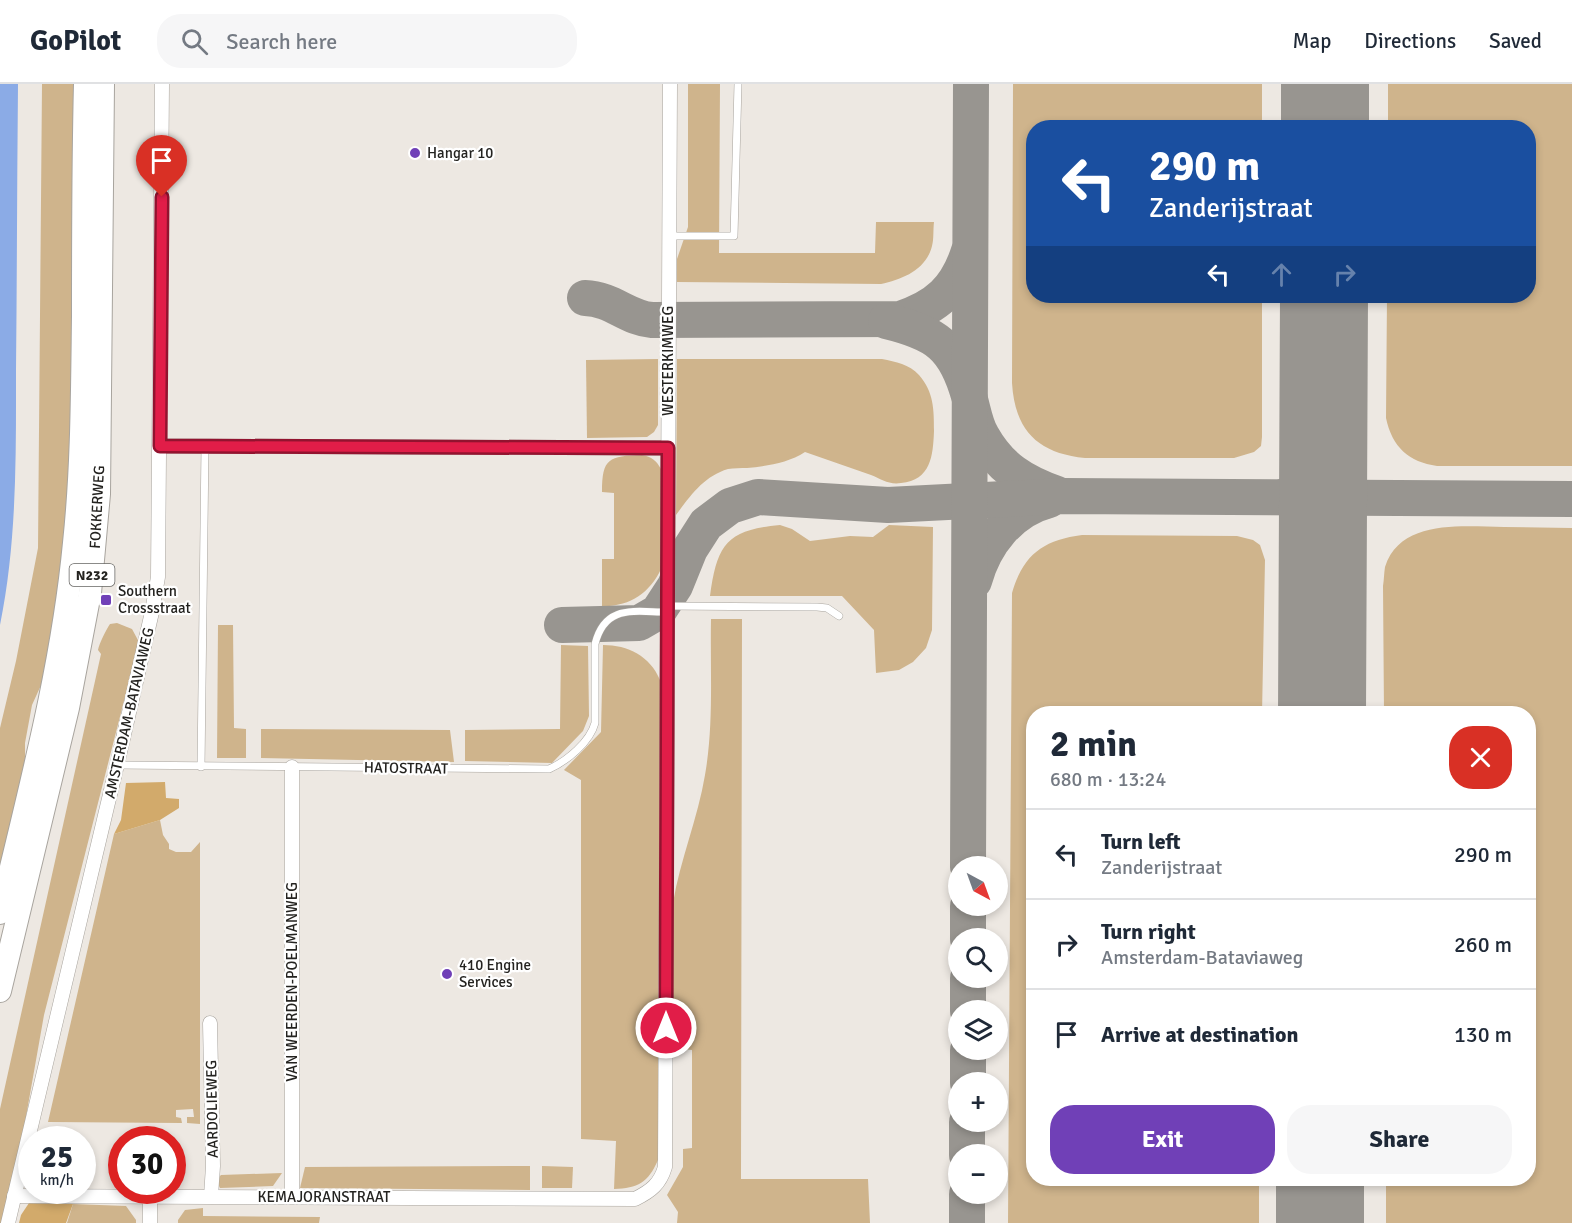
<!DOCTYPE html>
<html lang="en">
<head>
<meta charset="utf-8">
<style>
  :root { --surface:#fff; --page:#f6f6f7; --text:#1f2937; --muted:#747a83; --line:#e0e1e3; --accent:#7040b7 }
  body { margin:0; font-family:Signika,sans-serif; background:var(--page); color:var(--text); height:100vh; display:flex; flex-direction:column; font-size:22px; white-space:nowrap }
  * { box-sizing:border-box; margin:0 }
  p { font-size:20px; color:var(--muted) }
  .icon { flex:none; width:33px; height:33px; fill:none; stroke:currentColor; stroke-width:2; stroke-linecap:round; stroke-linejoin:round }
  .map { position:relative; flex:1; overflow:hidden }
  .details { position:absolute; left:1026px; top:622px; width:510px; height:480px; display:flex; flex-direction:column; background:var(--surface); border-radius:24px; box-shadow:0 3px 9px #0003 }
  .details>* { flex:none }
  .guide { position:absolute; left:1026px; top:36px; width:510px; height:183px; border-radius:24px; box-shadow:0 3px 9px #0003; background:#1a4fa0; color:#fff; overflow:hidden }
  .needle { width:39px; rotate:139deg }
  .tools { position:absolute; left:948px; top:772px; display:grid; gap:12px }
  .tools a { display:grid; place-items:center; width:60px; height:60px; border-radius:50%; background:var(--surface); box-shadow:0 3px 9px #0003; font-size:30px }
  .speed { position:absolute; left:18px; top:1042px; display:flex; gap:12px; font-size:30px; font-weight:700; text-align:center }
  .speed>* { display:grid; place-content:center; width:78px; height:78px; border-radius:50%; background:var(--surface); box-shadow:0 3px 9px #0003; line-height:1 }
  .speed small { font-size:15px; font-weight:400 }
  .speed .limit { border:9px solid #d22; background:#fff; color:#111 }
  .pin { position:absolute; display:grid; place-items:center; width:51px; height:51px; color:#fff; margin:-62px -26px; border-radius:50% 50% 50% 0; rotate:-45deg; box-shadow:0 0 6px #0007 }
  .pin .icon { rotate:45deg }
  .me { position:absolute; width:66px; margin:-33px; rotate:0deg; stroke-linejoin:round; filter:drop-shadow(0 0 4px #0008) }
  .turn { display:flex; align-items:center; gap:21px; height:126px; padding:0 24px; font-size:27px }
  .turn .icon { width:78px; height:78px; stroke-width:2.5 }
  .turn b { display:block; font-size:42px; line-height:51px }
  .lanes { display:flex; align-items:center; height:57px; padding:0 24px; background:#0003; justify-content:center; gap:30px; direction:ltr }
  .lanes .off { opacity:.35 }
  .round { display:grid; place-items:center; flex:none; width:63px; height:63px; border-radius:24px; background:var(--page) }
  .headline { display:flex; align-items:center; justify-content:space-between; height:102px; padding:0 24px }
  h1 { font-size:36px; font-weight:800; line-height:45px }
  .primary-button { display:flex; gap:12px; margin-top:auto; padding:12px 24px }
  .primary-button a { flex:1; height:69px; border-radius:24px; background:var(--accent); color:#fff; font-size:24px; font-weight:800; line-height:69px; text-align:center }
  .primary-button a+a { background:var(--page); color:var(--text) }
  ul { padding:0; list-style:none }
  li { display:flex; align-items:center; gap:18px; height:90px; padding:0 24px; border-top:2px solid var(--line) }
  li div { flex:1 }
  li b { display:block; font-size:22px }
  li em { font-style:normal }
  header { display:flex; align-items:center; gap:36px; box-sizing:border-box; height:84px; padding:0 30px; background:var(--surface); border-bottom:2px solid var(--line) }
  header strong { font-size:28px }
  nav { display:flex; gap:33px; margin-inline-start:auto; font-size:21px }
  .search { width:420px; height:54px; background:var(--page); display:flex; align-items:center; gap:15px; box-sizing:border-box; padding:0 21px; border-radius:24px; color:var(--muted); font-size:22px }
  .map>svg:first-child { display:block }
  .green { fill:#cfb48c }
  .forest { fill:#d2aa6b }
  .water { fill:#8babe6 }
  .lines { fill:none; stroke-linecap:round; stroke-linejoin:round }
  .taxiway { stroke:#989590; stroke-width:36 }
  .runway { stroke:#989590; stroke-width:88 }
  .service-casing { stroke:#a8a49e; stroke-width:8 }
  .minor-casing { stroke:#a8a49e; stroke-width:15 }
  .primary-casing { stroke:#a8a49e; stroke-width:24 }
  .service { stroke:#fff; stroke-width:7 }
  .minor { stroke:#fff; stroke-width:14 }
  .primary { stroke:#fff; stroke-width:22 }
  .route-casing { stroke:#92132f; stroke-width:15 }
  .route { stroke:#e11d48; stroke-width:10 }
  .poi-dot { fill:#7040b7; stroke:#fff; stroke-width:2 }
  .labels { text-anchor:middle; stroke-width:4.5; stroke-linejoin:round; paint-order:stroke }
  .shield { fill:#fff; stroke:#666563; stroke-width:1.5 }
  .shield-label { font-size:14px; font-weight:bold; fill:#242320 }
  .poi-label { font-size:15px; fill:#242320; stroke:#fff; text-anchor:start }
  .street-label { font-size:15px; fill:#242320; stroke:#fff }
</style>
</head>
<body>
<header>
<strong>GoPilot</strong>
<div class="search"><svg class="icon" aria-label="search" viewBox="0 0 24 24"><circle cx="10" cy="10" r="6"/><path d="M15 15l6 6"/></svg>Search here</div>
<nav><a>Map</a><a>Directions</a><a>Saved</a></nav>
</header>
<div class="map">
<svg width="1572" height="1139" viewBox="0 0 1572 1139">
  <rect width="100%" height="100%" fill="#ede8e2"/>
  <g class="green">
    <polygon points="42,0 76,0 73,320 62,484 42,599 32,621 25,659 25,689 0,789 0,644 16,577 38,464"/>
    <path d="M 688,0 L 720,0 L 719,169 L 875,169 L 876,138 L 934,138 C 933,146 934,155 932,162 C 926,186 903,195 881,200 L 677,198 L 677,175 L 688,143 Z"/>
    <path d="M 1013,0 L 1262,0 L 1262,43 L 1034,44 L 1034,212 L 1262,212 L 1262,353 L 1261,362 L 1254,368 L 1234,374 L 1085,374 C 1038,369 1015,347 1012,299 Z"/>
    <path d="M 1388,0 L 1572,0 L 1572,382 L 1437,382 C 1409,378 1392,363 1386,334 L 1387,212 L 1528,212 L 1528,44 L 1388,43 Z"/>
    <polygon points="658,275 658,341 654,348 647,353 587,354 586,276"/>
    <path d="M 677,275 L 882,275 C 896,278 909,280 919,291 C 934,308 934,326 934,347 C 933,372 931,396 901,399 C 889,401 881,395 871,391 C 849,383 827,376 805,368 C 788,379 767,382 747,384 C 741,384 734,384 728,385 C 704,392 690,412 676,431 Z"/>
    <path d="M 642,371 C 652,373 656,376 661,385 L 661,485 C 650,509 629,523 602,522 L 602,475 L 614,475 L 614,409 L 602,408 C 602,374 609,372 642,371 Z"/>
    <path d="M 780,441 L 792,445 L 810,457 L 850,452 L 873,453 L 889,441 L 933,443 L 932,546 L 926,564 L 913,578 L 899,586 L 876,589 L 874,546 L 842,512 L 710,512 C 717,460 727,446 780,441 Z"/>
    <path d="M 1504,443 L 1572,444 L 1572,1139 L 1386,1139 L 1386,1095 L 1528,1095 L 1528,630 L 1384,630 L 1383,502 C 1384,496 1384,489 1385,483 C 1401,434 1464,443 1504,443 Z"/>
    <path d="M 1082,451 L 1237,452 L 1253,456 L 1260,461 L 1265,476 L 1262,630 L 1034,630 L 1034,1095 L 1259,1095 L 1259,1139 L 1008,1139 L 1012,509 C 1023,471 1043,456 1082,451 Z"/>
    <path d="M 711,535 L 742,535 L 741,1095 L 868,1095 L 870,1139 L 677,1139 L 678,1128 L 667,1111 L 683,1083 L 683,1065 L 692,1064 L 692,966 L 673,964 L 673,819 C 680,776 698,734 705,691 C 714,640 710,587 711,535 Z"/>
    <path d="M 117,539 L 132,545 L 139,558 L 44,931 L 24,1044 L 2,1139 L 0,1139 L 0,1025 L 101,570 L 98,566 C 99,560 106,546 110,540 Z"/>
    <polygon points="218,541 233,541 234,644 246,645 246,674 217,674"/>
    <polygon points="561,561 588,562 589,632 583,647 552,679 465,677 465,646 560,645"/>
    <path d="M 603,561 C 628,561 650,572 660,596 L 658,1076 C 648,1099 638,1104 614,1105 L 616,1057 L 581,1055 L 581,696 L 564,686 L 601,648 Z"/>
    <polygon points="261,645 450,646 454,678 261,674"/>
    <polygon points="160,736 163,751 169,760 169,765 176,768 191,768 200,758 200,1040 187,1039 187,1033 194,1033 193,1025 176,1026 176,1033 181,1034 182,1039 48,1038 114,750"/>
    <polygon points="530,1082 530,1106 300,1104 305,1083"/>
    <polygon points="542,1082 573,1083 572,1104 542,1104"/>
    <polygon points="282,1089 273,1102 220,1104 216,1096 221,1091"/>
    <polygon points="73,1120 126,1122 136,1136 136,1139 67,1139"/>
    <polygon points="203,1124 203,1132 320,1133 319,1139 178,1139 178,1136 185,1126"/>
  </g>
  <g class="forest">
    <polygon points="165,698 166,714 179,715 179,724 160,736 114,750 121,736 126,699"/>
    <polygon points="29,1119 73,1120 66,1139 19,1139 21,1131"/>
  </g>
  <path class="water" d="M 0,0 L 18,0 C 17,96 17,191 16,287 C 16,372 17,458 0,541 Z"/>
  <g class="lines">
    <g class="taxiway">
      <path d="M 585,214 C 613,215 627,234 652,236 L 900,235 C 937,223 957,205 969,167"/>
      <path d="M 886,237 C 936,249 955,262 969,312 C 973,325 975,341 982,352 C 1000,384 1023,398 1057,410"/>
      <path d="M 1323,368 C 1328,394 1334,406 1361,413"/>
      <path d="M 1285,412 C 1327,426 1321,446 1323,483"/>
      <path d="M 974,497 C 984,460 1010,426 1049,416"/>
      <polyline points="562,541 639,539 658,528 675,502 690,465 706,440 730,422 758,413 888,421 1064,412 1572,415"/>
      <polyline points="968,783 971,0"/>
      <polyline points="968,855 968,822"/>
      <polyline points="968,927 968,894"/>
      <polyline points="968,999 968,966"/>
      <polyline points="967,1071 967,1038"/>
      <polyline points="967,1139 967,1110"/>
    </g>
    <g class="runway">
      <polyline points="1325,44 1325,0"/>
      <polyline points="1322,630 1324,212"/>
      <polyline points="1320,1139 1320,1095"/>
    </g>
    <g class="service-casing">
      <g id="service">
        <polyline points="669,152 734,152 738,0"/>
        <polyline points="668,522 817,523 827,524 839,532"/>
        <path d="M 117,681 L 549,685 C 567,677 590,658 595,639 L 595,560 C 605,520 634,528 667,528"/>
        <polyline points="201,683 205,363"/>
      </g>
    </g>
    <g class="minor-casing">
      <g id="minor">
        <polyline points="160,362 668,364"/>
        <polyline points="292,683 292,1113"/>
        <polyline points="210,939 213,1082 211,1112"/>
        <path d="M 14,1112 L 635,1115 C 651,1107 660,1100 665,1083 L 670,0"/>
        <polyline points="8,1139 117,681 152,528 158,493 162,0"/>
        <polyline points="150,1139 150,1112"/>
      </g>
    </g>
    <g class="primary-casing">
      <g id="primary">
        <path d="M 0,829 C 29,707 62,585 74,459 C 82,384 82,308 83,232 C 83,155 83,77 85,0"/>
        <polyline points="0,907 68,624 90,509 99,410 103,0"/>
      </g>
    </g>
    <use href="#service" class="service"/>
    <use href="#minor" class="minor"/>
    <use href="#primary" class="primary"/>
  </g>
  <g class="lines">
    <g class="route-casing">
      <polyline id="route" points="162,113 160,362 668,364 666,944"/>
    </g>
    <use href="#route" class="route"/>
  </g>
  <g class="poi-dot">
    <circle cx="415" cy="69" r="6"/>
    <rect x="100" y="510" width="12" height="12" rx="3"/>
    <circle cx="447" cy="890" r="6"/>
  </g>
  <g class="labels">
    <rect class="shield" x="69.5" y="480" width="45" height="22" rx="4.5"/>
    <g class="shield-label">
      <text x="92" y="496">N232</text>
    </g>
    <g class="poi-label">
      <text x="427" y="74">Hangar 10</text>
      <text x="118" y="512">Southern<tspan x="118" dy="17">Crossstraat</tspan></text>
      <text x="459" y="886">410 Engine<tspan x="459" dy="17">Services</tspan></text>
    </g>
    <g class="street-label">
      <text transform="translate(668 277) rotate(-90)" y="5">WESTERKIMWEG</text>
      <text transform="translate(97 423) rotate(-87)" y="5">FOKKERWEG</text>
      <text transform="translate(129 629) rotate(-77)" y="5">AMSTERDAM-BATAVIAWEG</text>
      <text transform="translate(406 684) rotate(1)" y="5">HATOSTRAAT</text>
      <text transform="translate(292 898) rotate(-90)" y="5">VAN WEERDEN-POELMANWEG</text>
      <text transform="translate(212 1025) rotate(-91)" y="5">AARDOLIEWEG</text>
      <text x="324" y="1118">KEMAJORANSTRAAT</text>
    </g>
  </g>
</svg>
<div class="tools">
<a><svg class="needle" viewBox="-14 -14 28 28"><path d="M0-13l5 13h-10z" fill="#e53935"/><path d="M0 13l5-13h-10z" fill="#747a83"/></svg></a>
<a><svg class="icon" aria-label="search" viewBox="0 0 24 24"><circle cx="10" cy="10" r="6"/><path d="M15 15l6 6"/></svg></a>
<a><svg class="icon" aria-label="layers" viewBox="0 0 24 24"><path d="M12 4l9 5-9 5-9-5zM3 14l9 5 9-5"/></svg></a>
<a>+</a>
<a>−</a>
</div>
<div class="speed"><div>25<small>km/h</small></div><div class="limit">30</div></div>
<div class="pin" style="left:162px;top:113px;background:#d93025"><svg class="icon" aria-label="arrive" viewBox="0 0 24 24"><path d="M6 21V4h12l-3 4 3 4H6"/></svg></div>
<svg class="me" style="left:666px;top:944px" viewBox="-20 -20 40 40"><circle r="17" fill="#e11d48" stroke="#fff" stroke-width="3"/><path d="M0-11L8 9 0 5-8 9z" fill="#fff"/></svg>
<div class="guide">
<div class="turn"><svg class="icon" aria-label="left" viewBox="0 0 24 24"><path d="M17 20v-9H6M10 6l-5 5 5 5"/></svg><div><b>290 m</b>Zanderijstraat</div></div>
<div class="lanes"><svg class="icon" aria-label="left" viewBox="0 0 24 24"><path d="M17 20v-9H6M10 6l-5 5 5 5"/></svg><svg class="icon off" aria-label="ahead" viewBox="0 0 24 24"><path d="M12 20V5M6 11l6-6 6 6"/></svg><svg class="icon off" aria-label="right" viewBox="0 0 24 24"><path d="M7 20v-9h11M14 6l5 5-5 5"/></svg></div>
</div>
<section class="details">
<div class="headline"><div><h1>2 min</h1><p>680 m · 13:24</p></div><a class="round" style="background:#d93025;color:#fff"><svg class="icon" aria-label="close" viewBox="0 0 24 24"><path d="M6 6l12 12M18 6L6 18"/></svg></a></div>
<ul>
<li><svg class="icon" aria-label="left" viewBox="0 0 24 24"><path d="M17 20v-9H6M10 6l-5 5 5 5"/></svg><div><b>Turn left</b><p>Zanderijstraat</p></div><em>290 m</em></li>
<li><svg class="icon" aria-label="right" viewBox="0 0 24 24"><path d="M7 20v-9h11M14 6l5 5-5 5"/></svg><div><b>Turn right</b><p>Amsterdam-Bataviaweg</p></div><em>260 m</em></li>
<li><svg class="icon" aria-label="arrive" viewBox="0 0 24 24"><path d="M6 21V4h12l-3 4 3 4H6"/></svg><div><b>Arrive at destination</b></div><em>130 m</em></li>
</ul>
<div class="primary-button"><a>Exit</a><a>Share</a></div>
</section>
</div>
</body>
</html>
